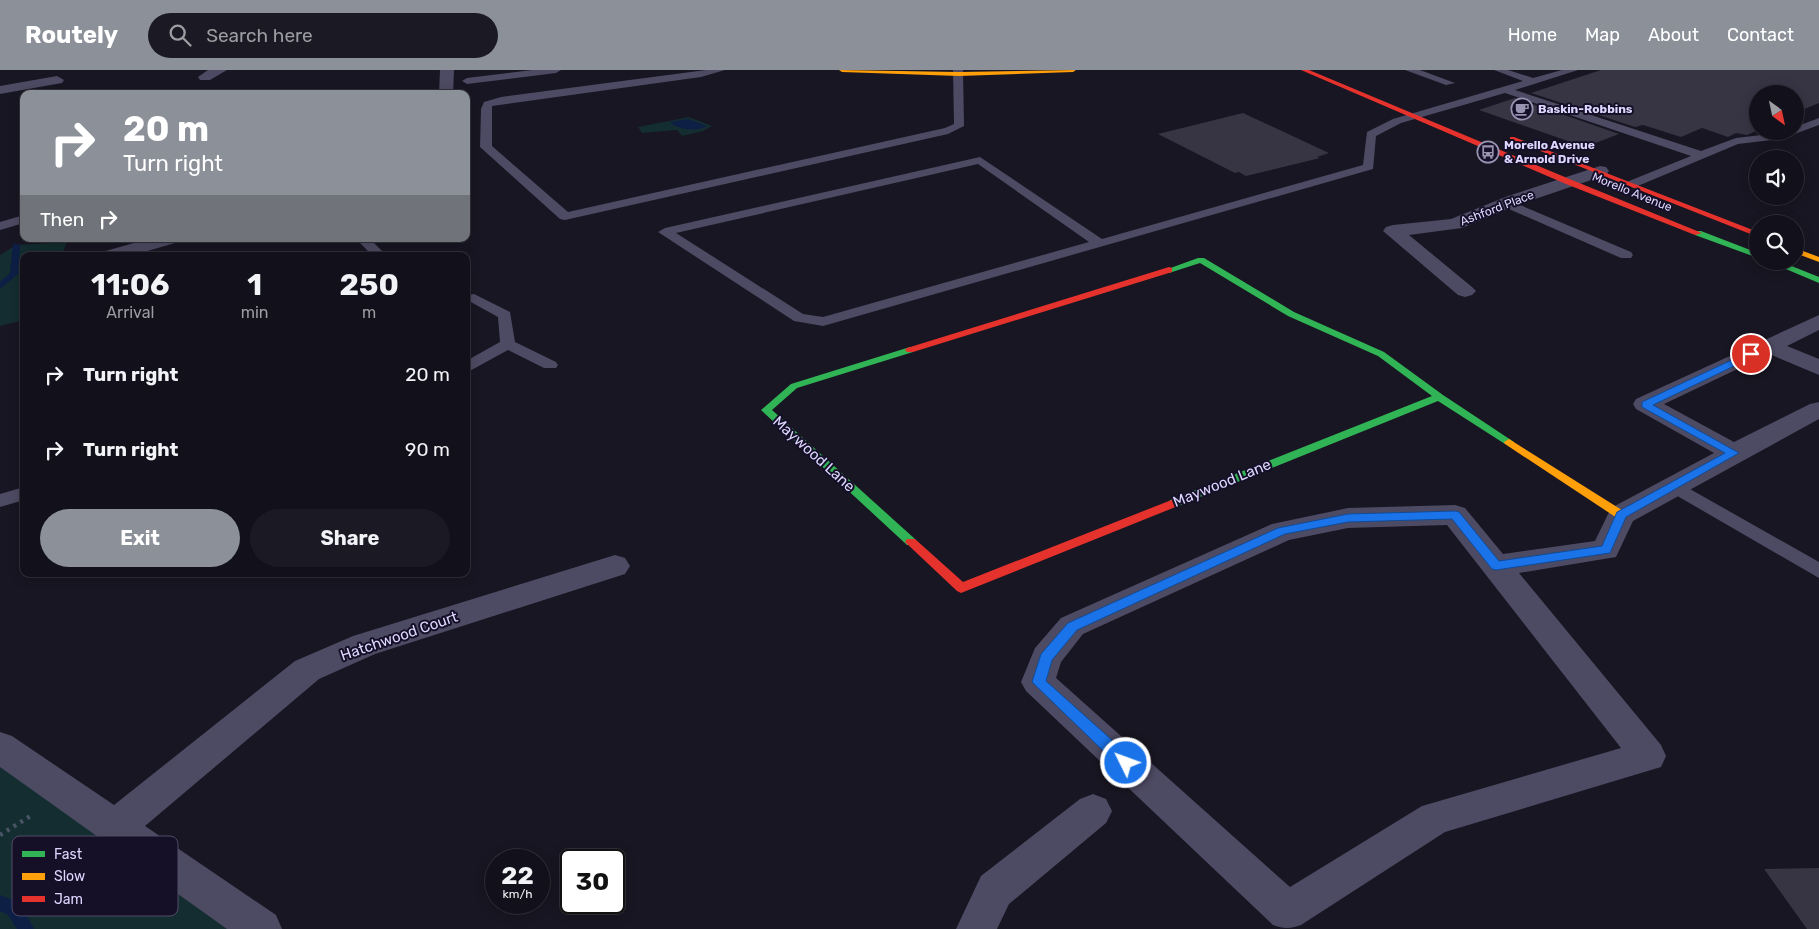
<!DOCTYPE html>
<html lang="en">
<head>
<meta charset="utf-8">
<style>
  :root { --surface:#12101a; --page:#1b1923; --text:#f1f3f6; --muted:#9c9da2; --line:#313039; --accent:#8c9099 }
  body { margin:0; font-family:Rubik,sans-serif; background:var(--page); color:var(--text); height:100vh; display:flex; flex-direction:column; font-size:19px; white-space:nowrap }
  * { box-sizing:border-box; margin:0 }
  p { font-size:16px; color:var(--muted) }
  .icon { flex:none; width:28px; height:28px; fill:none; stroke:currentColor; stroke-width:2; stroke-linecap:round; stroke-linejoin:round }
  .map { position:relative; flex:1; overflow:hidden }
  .details { position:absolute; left:20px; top:182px; width:450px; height:325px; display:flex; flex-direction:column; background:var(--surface); border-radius:10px; box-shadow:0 2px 12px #0003,0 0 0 1px var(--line) }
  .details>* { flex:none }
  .guide { position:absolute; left:20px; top:20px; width:450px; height:152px; border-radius:10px; box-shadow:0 2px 12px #0003,0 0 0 1px var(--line); background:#8c9099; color:#fff; overflow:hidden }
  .needle { width:32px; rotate:147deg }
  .controls { position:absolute; left:1749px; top:15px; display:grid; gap:10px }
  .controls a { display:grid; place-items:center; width:55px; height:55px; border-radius:50%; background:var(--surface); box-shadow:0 2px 12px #0003,0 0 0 1px var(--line); font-size:25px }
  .speed { position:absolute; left:485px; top:779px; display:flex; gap:10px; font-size:25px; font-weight:700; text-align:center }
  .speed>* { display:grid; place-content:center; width:65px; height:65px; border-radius:50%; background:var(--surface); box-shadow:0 2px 12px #0003,0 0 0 1px var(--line); line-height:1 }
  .speed small { font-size:12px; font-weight:400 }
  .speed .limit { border:2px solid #111; border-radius:8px; background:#fff; color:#111 }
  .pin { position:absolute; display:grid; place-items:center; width:42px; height:42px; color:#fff; margin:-21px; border:2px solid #fff; border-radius:50%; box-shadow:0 1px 5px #0007 }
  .me { position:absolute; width:55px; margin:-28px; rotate:312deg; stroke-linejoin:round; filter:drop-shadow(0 0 4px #0008) }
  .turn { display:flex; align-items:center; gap:18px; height:105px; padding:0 20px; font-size:22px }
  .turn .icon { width:65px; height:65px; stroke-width:2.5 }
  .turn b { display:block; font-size:35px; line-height:42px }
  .then { display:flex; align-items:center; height:48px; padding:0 20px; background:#0003; gap:10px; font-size:19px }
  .eta { display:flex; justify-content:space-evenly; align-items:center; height:85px; text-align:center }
  .eta b { font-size:30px; font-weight:700; line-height:35px }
  .primary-button { display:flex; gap:10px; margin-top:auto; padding:10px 20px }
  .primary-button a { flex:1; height:58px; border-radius:30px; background:var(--accent); color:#fff; font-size:20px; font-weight:700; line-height:58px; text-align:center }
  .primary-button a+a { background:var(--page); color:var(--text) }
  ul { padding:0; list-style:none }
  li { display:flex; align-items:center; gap:15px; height:75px; padding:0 20px }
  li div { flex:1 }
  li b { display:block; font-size:19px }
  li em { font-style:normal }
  header { display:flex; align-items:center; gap:30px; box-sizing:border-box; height:70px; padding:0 25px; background:var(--accent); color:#fff }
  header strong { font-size:24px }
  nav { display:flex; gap:28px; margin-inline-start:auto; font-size:18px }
  .search { width:350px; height:45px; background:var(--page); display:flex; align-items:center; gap:12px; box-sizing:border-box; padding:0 18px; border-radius:28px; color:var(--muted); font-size:19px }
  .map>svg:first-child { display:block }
  .green { fill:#142d30 }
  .water { fill:#0e1f46 }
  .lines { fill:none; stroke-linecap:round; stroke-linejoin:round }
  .stream { fill:#0e1f46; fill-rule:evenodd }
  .building { fill:#373444 }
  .path { stroke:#485463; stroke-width:4.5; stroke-dasharray:3 5; stroke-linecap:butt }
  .lane { fill:#4d4a63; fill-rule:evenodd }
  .street { fill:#4d4a63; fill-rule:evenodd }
  .fast { fill:#30b455; fill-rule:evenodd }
  .slow { fill:#ff9f0a; fill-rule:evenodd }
  .jam { fill:#e5322d; fill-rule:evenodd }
  .route { fill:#1a73e8; stroke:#114b97 }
  .labels { text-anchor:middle; stroke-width:4; stroke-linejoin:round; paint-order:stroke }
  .far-poi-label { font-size:12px; font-weight:bold; fill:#ded7ff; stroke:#151028; text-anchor:start }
  .far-street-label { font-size:12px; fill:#ded7ff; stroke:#151028 }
  .street-label { font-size:15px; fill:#ded7ff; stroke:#151028 }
  .key { fill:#151028; stroke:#514c68; stroke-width:1 }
  .key-label { font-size:14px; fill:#ded7ff }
</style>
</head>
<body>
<header>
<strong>Routely</strong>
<div class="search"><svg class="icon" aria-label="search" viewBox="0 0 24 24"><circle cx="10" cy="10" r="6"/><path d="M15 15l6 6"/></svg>Search here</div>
<nav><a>Home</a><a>Map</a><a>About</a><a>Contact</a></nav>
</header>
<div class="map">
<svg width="1819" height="859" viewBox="0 0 1819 859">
  <rect width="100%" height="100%" fill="#181622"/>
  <g class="green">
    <polygon points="689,47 712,56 703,61 682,66 677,60 642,63 638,57"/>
    <polygon points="67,172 61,186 24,186 24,250 0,256 0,185 16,175"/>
    <polygon points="0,677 262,859 0,859"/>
  </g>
  <path class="water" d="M 688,49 L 707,56 C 698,62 677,60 670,52 Z"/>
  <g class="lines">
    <g class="stream">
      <polygon points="13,173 20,175 18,204 0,219 0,212 10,203"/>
      <polygon points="0,825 20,833 34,859 17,859 8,845 0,841"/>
    </g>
  </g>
  <g class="building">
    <polygon points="1601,0 1819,0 1819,33 1795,43 1795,24 1758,24 1758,60 1747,65 1736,63 1728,67 1702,58 1681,67 1643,55 1635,57 1531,23"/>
    <polygon points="1515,28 1619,64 1585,77 1479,40"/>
    <polygon points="1243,43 1329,83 1317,87 1320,88 1246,106 1239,102 1235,103 1158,64"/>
    <polygon points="1819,798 1819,859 1807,859 1764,799"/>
  </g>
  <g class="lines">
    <polyline class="path" points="0,765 32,745"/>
    <g class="lane">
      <polygon points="532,0 561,0 556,3 467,14 462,11 467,8"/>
      <polygon points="706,0 725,0 701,7 492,36 492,76 568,142 945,58 954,54 953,0 963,0 964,56 948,64 565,150 560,149 480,77 481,39 484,32 501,27"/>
      <polygon points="1405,0 1420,0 1455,13 1446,15"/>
      <path d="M 1494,0 L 1508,0 L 1533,8 L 1562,0 L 1578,0 L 1515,20 L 1701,81 L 1736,68 L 1795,61 L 1795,57 L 1819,48 L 1819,55 L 1781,69 L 1738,74 L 1633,118 L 1627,114 L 1629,111 L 1691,86 L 1505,23 L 1401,53 L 1376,66 L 1373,99 L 823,256 L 794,251 L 658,162 L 665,158 L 980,87 L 1102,169 L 1363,95 L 1367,62 L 1393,49 L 1523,11 ZM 978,94 L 1089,172 L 823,247 L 803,244 L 676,163 Z"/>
      <polygon points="1506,129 1631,182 1633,185 1631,188 1621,188 1502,136 1500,133 1502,130"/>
      <polygon points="24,145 24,153 0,160 0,152"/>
      <polygon points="356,169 370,169 387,186 373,186"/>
      <polygon points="474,224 510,242 515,272 556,292 558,295 556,298 544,298 508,280 466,303 466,291 500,272 498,247 469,231 467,228 469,225"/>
      <polygon points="1674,410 1819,492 1819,508 1667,420 1665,416 1667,412"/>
      <polygon points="24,417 24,430 0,437 0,424"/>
    </g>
    <g class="street">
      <polygon points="208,0 227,0 210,10 200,10 198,7"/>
      <polygon points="440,0 454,0 453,24 439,24"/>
      <polygon points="57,6 64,10 62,13 0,24 0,16"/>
      <polygon points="1600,96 1606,97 1609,101 1606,105 1520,134 1462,158 1409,165 1472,217 1476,221 1472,225 1465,227 1458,225 1383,161 1386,157 1393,155 1451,149 1508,126"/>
      <polygon points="148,169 178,169 175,173 130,186 99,186 102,182"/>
      <path d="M 1819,245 L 1819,260 L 1787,276 L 1819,289 L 1819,305 L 1769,284 L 1664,334 L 1734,372 L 1810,334 L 1819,332 L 1819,349 L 1633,451 L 1616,487 L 1519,503 L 1661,675 L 1666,686 L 1661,697 L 1445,762 L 1301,855 C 1290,859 1284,859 1273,855 L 1026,621 L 1021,612 L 1035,578 L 1061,548 L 1272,454 L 1348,438 L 1455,435 L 1465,438 L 1503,484 L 1595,471 L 1611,438 L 1714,383 L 1636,339 L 1633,334 L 1636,329 ZM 1447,455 L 1621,678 L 1422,736 L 1290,817 L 1056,608 L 1061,592 L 1083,564 L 1289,470 L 1348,458 Z"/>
      <polygon points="615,485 625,488 630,496 625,504 375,584 319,609 145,756 276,845 282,859 227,859 0,697 0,662 12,666 114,735 295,591 353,566"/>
      <polygon points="1093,724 1106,729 1112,741 1106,753 1009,834 997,859 956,859 981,806 1080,729"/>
    </g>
    <g class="fast">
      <polygon points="1695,161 1701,161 1758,183 1758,188 1695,165"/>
      <polygon points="1198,188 1204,188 1294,242 1384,282 1443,325 1514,372 1513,374 1505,374 1438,331 1178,436 1170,436 1168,433 1170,430 1432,326 1378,286 1288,246 1200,193 1169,203 1165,200"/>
      <polygon points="1767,191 1779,191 1819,207 1819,213"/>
      <polygon points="910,277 915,280 913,282 797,318 772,340 915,469 917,472 915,475 907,475 761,340 791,314"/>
    </g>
    <g class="slow">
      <polygon points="839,0 959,2 1076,0 1073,2 959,6 842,2"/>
      <polygon points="1795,178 1819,187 1819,192 1795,183"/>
      <polygon points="1509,369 1625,442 1627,445 1625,448 1617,448 1505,374 1504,372"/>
    </g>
    <g class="jam">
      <polygon points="1301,0 1309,0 1572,110 1702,163 1695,165 1566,114"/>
      <polygon points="1510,67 1514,67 1758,162 1758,167 1510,69"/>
      <polygon points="1169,197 1172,198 1172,202 913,282 907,282 905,280 907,278"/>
      <polygon points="1174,429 1178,430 1180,433 1178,436 961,523 957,521 905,472 907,469 915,469 963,512"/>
    </g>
  </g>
  <polygon class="route" points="1751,281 1756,284 1755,286 1653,335 1739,383 1626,447 1610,483 1496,500 1492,499 1452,449 1348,452 1285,464 1077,560 1052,590 1046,611 1132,688 1134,693 1132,698 1126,699 1121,698 1032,612 1041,584 1068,553 1278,458 1348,444 1455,441 1459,442 1499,491 1602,476 1617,442 1725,383 1642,337 1642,332"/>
  <defs>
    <g id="cafe-ring" transform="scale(1.125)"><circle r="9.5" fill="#151028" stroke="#9993b2" stroke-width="1.5"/><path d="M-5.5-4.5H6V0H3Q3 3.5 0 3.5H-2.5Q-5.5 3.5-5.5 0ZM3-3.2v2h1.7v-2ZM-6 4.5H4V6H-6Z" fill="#9993b2"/></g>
    <g id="bus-ring" transform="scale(1.125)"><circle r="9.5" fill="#151028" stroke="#9993b2" stroke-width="1.5"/><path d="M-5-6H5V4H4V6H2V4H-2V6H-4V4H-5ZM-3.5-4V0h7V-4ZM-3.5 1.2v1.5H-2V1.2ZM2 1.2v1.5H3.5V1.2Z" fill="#9993b2"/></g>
  </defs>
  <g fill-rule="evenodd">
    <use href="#cafe-ring" x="1522" y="39"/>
    <use href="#bus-ring" x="1488" y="82"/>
  </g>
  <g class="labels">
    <g class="far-poi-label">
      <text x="1538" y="43">Baskin-Robbins</text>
      <text x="1504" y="79">Morello Avenue<tspan x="1504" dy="14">&amp; Arnold Drive</tspan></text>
    </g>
    <g class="far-street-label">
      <text transform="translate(1632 122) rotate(22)" y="4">Morello Avenue</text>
      <text transform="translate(1497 138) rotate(-21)" y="4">Ashford Place</text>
    </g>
    <g class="street-label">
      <text transform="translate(814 384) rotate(42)" y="5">Maywood Lane</text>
      <text transform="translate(1222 413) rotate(-22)" y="5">Maywood Lane</text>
      <text transform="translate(399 566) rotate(-19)" y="5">Hatchwood Court</text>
    </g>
  </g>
  <rect x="12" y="766" width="166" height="80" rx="8" class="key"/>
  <rect x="22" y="781" width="23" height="6" fill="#30b455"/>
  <rect x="22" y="803" width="23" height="7" fill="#ff9f0a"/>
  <rect x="22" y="826" width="23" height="6" fill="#e5322d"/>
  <g class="key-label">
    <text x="54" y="789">Fast</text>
    <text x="54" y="811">Slow</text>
    <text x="54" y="834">Jam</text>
  </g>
</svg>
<div class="controls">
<a><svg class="needle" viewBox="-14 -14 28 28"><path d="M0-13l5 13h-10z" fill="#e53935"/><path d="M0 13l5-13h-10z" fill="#9c9da2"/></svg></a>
<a><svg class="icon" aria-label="sound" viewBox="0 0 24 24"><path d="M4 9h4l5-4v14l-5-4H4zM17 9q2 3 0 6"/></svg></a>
<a><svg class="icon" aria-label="search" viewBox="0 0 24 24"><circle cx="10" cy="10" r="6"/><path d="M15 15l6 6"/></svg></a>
</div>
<div class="speed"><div>22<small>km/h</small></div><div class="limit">30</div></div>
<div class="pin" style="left:1751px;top:284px;background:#d93025"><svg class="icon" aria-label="arrive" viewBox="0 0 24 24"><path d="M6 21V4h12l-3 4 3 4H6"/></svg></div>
<svg class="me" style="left:1126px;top:693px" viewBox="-20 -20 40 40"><circle r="17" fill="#1a73e8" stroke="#fff" stroke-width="3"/><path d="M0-11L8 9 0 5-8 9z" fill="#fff"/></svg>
<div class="guide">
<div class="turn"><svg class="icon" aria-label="right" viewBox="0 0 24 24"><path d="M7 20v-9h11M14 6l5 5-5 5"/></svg><div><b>20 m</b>Turn right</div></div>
<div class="then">Then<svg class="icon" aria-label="right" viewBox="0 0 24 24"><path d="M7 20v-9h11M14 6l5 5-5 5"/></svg></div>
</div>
<section class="details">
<div class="eta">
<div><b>11:06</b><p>Arrival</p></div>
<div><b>1</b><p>min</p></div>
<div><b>250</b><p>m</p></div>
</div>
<ul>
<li><svg class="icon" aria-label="right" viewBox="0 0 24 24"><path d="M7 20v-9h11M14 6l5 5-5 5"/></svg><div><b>Turn right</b></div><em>20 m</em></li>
<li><svg class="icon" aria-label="right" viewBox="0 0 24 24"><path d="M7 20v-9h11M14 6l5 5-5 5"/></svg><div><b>Turn right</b></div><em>90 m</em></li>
</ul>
<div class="primary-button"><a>Exit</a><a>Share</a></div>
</section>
</div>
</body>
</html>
